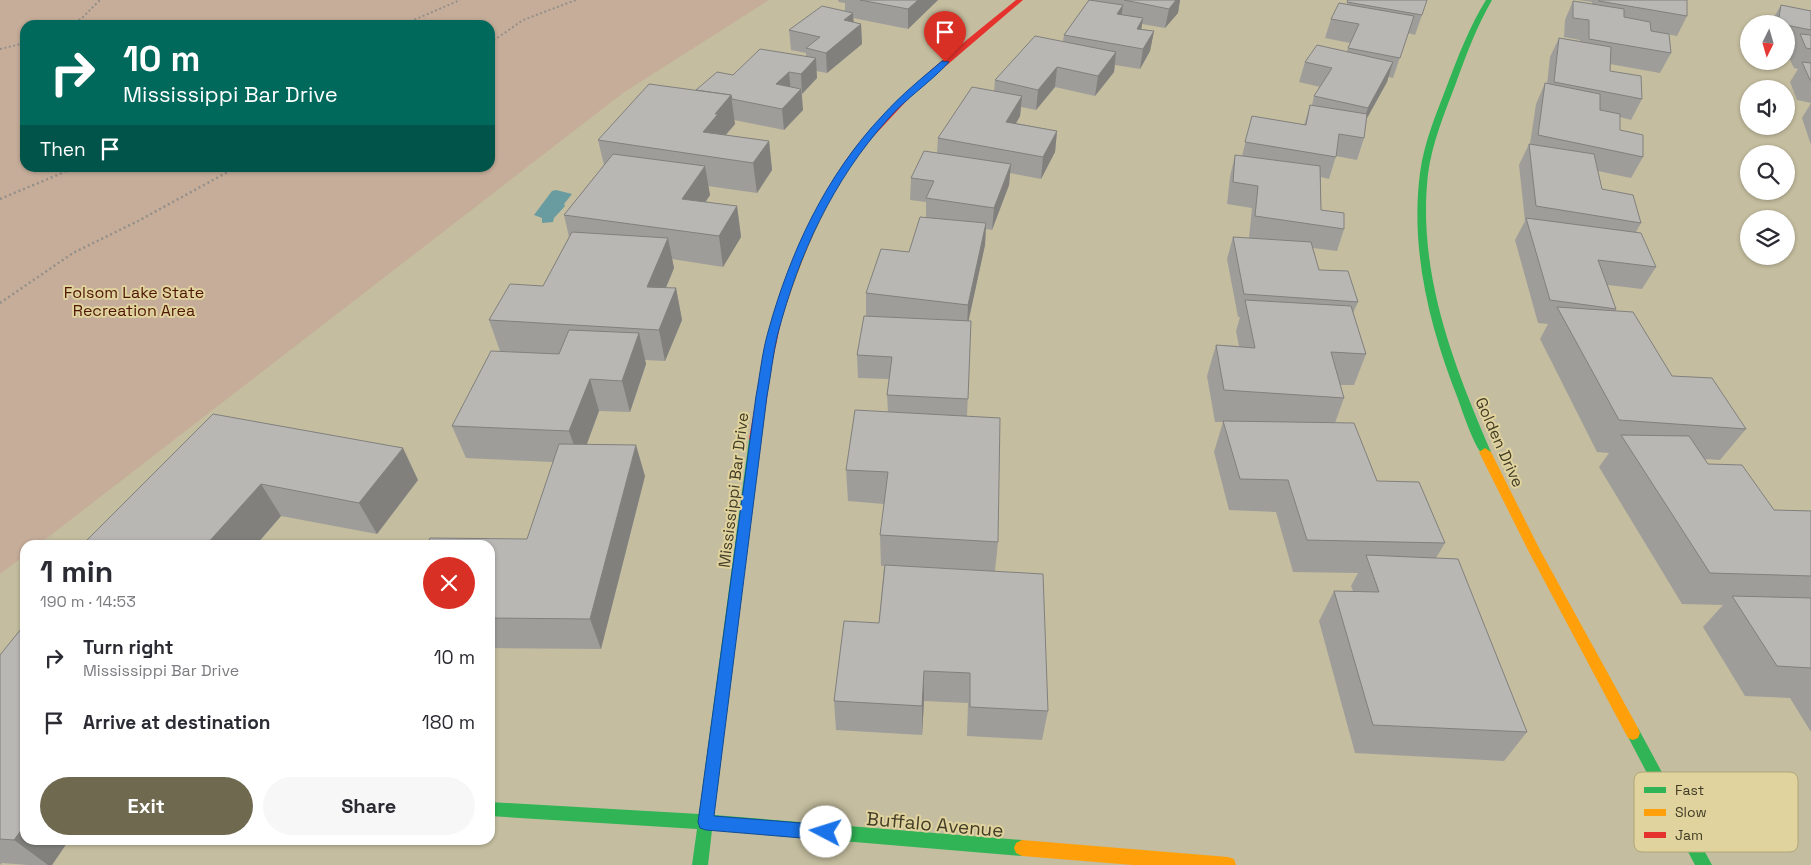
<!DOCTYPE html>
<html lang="en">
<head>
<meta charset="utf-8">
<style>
  :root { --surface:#fff; --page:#f7f7f7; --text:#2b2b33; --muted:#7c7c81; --accent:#6f6950 }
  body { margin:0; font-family:"Space Grotesk",sans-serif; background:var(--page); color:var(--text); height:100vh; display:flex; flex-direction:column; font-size:19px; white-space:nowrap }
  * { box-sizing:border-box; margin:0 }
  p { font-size:16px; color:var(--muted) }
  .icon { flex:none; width:28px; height:28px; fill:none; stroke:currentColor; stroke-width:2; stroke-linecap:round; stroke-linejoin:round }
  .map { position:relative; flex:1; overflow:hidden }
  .details { position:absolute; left:20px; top:540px; width:475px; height:305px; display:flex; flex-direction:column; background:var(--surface); border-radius:15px; box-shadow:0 1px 4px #0004 }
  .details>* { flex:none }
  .banner { position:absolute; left:20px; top:20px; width:475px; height:152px; border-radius:15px; box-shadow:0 1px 4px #0004; background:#00695c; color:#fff; overflow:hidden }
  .needle { width:32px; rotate:185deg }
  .buttons { position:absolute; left:1740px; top:15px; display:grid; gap:10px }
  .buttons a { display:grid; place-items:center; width:55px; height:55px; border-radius:50%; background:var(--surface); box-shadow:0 1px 4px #0004; font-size:25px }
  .pin { position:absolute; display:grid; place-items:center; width:42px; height:42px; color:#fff; margin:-51px -21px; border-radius:50% 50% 50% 0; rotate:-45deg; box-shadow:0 0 5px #0007 }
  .pin .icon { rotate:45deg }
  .me { position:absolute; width:55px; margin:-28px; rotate:275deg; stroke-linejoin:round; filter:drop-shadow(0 0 4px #0008) }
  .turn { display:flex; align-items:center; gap:18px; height:105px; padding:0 20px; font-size:22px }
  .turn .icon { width:65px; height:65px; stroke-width:2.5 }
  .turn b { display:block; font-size:35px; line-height:42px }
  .then { display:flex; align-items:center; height:48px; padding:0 20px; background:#0003; gap:10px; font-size:19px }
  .round { display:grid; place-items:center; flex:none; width:52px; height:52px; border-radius:26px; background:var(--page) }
  .overview { display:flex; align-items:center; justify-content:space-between; height:85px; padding:0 20px }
  h1 { font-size:30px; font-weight:700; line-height:38px }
  .button { display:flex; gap:10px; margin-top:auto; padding:10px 20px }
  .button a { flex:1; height:58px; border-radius:30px; background:var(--accent); color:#fff; font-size:20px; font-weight:700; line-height:58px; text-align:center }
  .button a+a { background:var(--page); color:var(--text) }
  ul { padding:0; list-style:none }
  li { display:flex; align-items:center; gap:15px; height:65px; padding:0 20px }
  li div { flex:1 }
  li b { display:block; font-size:19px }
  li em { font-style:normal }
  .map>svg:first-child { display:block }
  .green { fill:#c6ad9a; fill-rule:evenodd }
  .water { fill:#689ca0 }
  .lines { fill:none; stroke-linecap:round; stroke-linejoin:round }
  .path-far1 { stroke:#948f88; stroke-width:2; stroke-dasharray:2 2.5; stroke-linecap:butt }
  .path { stroke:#948f88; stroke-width:2.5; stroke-dasharray:2 3; stroke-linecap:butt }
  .fast { fill:#30b455; fill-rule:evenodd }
  .slow { fill:#ff9f0a; fill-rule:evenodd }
  .jam { fill:#e5322d; fill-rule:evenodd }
  .wall { fill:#9e9d9a }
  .shaded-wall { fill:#81807d }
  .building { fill:#b8b7b3; stroke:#81807d }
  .route { fill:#1a73e8; stroke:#114b97 }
  .labels { text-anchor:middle; stroke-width:4; stroke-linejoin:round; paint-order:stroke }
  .park-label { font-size:16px; fill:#4f1606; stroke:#e0d39d }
  .street-label { font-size:16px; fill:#413c26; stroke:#e0d39d }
  .near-street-label { font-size:19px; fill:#413c26; stroke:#e0d39d }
  .key { fill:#e0d39d; stroke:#b0a679; stroke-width:1 }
  .key-label { font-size:14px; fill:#413c26 }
</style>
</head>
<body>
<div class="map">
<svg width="1811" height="865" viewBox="0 0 1811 865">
  <rect width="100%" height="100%" fill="#c4bd9f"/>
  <path class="green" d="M 0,0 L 769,0 L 623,93 L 38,545 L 25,545 L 25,555 L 0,574 ZM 25,25 L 490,25 L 490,168 L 25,168 Z"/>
  <polygon class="water" points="556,190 572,194 564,204 565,206 554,218 553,222 542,223 542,218 534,215 552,191"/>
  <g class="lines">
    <g class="path-far1">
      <polyline points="71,25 82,18 100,0"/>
      <polyline points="402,25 460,0"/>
      <polyline points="490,43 523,20 576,0"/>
      <polyline points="0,49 25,43"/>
    </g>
    <g class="path">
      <polyline points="0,199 74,168"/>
      <polyline points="0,303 73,253 138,221 235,168"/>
    </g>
    <g class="fast">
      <path d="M 1486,0 L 1492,0 C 1477,26 1466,55 1456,83 C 1445,112 1432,143 1428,174 C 1417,272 1453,364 1491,452 L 1485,456 C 1476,453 1462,410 1458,399 C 1430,328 1410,251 1420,173 C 1424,142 1437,112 1448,83 C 1459,54 1470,26 1486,0 Z"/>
      <polygon points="755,435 761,439 714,815 1022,840 1028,843 1030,848 1028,853 1022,856 712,830 708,865 692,865 697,829 490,816 490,802 699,814 749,439"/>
      <polygon points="1633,726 1638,728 1712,865 1695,865 1626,733 1628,728"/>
    </g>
    <g class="slow">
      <path d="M 848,157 L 851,157 L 855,159 C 821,210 799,264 781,322 L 776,325 L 772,324 L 771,322 C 790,263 813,208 848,157 Z"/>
      <polygon points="1485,448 1491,452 1540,550 1638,728 1640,733 1638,738 1633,740 1628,738 1529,552 1479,452"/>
      <polygon points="1022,840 1228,857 1234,859 1236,865 1133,865 1022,856 1016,853 1014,848 1016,843"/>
    </g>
    <g class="jam">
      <path d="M 1016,0 L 1023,0 L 912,95 L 872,138 L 854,161 L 848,161 L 847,159 C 893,96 956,49 1016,0 Z"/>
      <polygon points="776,319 781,322 772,364 761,439 755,443 749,439 762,364 771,322"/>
    </g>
  </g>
  <g class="wall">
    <polygon points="838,0 938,0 908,29 853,18 854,23 861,24 862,44 827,73 816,71 817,78 802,94 803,110 784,130 734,120 735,124 726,135 769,141 772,170 757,193 708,186 710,195 705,202 737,206 741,237 723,267 672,259 674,268 666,288 676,288 682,320 665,361 645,360 646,364 630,412 599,411 586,444 645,476 601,649 490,648 490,545 527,539 553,462 466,458 452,426 528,353 500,351 489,320 543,286 569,237 564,215 604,165 598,140 696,90 733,75 806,56 806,53 791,50 789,30 845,11 845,3 839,2"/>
    <polygon points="1089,0 1180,0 1178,13 1165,28 1142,24 1141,29 1154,31 1150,51 1140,69 1115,65 1114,72 1095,96 1055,87 1036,110 1021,107 1020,116 1016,123 1057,131 1055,152 1041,179 1010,173 1009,185 992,230 986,229 985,245 968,321 971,321 967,416 998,542 995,571 1048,711 1042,740 967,736 968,703 924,701 922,735 836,730 834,701 879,623 884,566 881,566 880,535 884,504 848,501 846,470 888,412 887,395 889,379 858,378 857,355 866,316 866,293 909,252 926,217 926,202 910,200 911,178 937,153 938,138 994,91 995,80 1063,41 1064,35"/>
    <polygon points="1348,0 1422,15 1415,35 1408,33 1393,78 1388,77 1387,82 1367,118 1364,138 1357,160 1336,156 1329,179 1321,177 1321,210 1344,229 1337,251 1313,248 1319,270 1358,302 1353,313 1366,354 1354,385 1340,385 1344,398 1335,423 1377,481 1445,543 1436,558 1527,732 1504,761 1355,753 1319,621 1334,591 1353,591 1351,586 1358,573 1293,572 1276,512 1229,510 1214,452 1223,422 1215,422 1207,376 1216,345 1239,346 1236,331 1240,317 1238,317 1227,259 1233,237 1249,238 1252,208 1227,204 1230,177 1235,155 1242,156 1252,116 1304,125 1310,105 1312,105 1314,96 1320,87 1299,82 1305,62 1347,51 1350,43 1325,38 1331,19 1347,4"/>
    <polygon points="1578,0 1687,0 1687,16 1677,36 1651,31 1671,53 1660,73 1610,64 1610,71 1642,99 1631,120 1620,117 1620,130 1643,157 1631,178 1598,171 1602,189 1641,223 1636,232 1656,267 1642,289 1608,285 1616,309 1616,311 1672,376 1746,429 1720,460 1705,459 1708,464 1774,510 1811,511 1811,732 1790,698 1745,696 1703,627 1723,605 1682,604 1599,467 1609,453 1597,452 1540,339 1548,324 1538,323 1515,240 1525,221 1519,165 1529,144 1530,144 1536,104 1545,83 1547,84 1550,57 1559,38 1580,41 1580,40 1564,37 1565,20 1573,1 1592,4 1592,2"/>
    <polygon points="1781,5 1811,11 1811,103 1797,100 1790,82 1798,69 1794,68 1787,54 1791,48 1786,47 1786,24 1770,24"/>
    <polygon points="1811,103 1811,145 1802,118"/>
    <polygon points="213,414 418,480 377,534 281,516 256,545 89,545 86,541"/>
    <polygon points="0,655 25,840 69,840 52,865 29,865 2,863 0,865"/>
  </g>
  <g class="shaded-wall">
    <polygon points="918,0 938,0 908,29 908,9"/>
    <polygon points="1176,0 1180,0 1178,13 1165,28 1169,9"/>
    <polygon points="1123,5 1120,25 1117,14"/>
    <polygon points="853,13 854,30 861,24 862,44 827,73 826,53 844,20"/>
    <polygon points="1143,18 1140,38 1134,48 1137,29"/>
    <polygon points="1154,31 1150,51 1140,69 1143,49"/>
    <polygon points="1116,52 1114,72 1095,96 1098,76"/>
    <polygon points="816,58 817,78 802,94 801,74"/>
    <polygon points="1393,62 1387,82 1361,129 1368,108"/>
    <polygon points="1057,67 1055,87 1036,110 1038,90"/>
    <polygon points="789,72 791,92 776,84"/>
    <polygon points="801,89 803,110 784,130 782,109"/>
    <polygon points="731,95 735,124 721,140 703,132 715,114"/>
    <polygon points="1022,96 1020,116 1005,143 1006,122"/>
    <polygon points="1057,131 1055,152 1041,179 1043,157"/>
    <polygon points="769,141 772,170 757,193 753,163"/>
    <polygon points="1011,164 1009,185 992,230 994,208"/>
    <polygon points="705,166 710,195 688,229 682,199"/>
    <polygon points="737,206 741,237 723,267 719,236"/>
    <polygon points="986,223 985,245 967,328 968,305"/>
    <polygon points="668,238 674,268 653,318 647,287"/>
    <polygon points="676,288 682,320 665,361 659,330"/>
    <polygon points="639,333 646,364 630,412 622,381"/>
    <polygon points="590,379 599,411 580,463 569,431"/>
    <polygon points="636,445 645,476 601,649 590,619"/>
    <polygon points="403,448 418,480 377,534 359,503"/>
    <polygon points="261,484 281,516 256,545 206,545"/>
    <polygon points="924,671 924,701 922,735 922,706"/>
    <polygon points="25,825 25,840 69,840 52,865 48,865 14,840"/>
  </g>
  <g class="building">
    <polygon points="860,0 918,0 908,9"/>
    <polygon points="1089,0 1123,5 1117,14 1143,18 1137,29 1154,31 1143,49 1064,35"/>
    <polygon points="1124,0 1176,0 1169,9"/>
    <polygon points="1348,0 1427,0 1422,15 1347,2"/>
    <polygon points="1599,0 1687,0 1687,16 1599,1"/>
    <polygon points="1573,1 1624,9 1624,17 1650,22 1651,31 1669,34 1671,53 1589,39 1589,20 1573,18"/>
    <polygon points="1339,3 1414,16 1400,58 1348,48 1359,24 1331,19"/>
    <polygon points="1781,5 1811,11 1811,30 1786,25 1786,24 1778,23"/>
    <polygon points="822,6 853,13 844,20 861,24 826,53 806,48 820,37 789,30"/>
    <polygon points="1800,34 1811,35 1811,49 1806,48"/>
    <polygon points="1035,36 1116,52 1098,76 1057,67 1038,90 995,80"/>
    <polygon points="1559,38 1611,47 1610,71 1641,76 1642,99 1554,82"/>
    <polygon points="1317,45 1393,62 1368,108 1314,96 1332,68 1305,62"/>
    <polygon points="760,49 816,58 801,74 789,72 776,84 801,89 782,109 732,99 731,95 696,90 717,72 733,75"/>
    <polygon points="1802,62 1811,63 1811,80 1810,80"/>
    <polygon points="1545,83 1600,94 1600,110 1620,114 1620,130 1643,135 1643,157 1538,135"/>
    <polygon points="649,84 731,95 715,114 718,114 703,132 769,141 753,163 598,140"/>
    <polygon points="972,87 1022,96 1006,122 1057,131 1043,157 938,138"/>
    <polygon points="1310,105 1367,114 1364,138 1339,134 1336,157 1245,142 1252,116 1306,125"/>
    <polygon points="1529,144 1594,154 1602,189 1633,195 1641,223 1536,206"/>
    <polygon points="924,151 1011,164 994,208 926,198 934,181 911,178"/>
    <polygon points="613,154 705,166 682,199 737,206 719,236 564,215"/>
    <polygon points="1235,155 1320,166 1321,210 1344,213 1344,229 1255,216 1258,186 1233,182"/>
    <polygon points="920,217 986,223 968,305 866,293 881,249 909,252"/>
    <polygon points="1526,218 1641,233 1656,267 1598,260 1616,309 1550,300"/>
    <polygon points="572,232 668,238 647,287 676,288 659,330 489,320 510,284 543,286"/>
    <polygon points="1233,237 1311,242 1319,270 1348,271 1358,302 1244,294"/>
    <polygon points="1245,300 1351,306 1366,354 1331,352 1344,398 1224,390 1216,345 1255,348"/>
    <polygon points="1557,307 1633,312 1672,376 1712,378 1746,429 1619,420"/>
    <polygon points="864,316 971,321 968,399 887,395 892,357 857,355"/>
    <polygon points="569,330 639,333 622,381 590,379 569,431 452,426 491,351 559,354"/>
    <polygon points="855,410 1000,418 998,542 880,535 888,472 846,470"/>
    <polygon points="213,414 403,448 359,503 261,484 206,545 105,545 86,541"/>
    <polygon points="1223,421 1354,423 1377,481 1419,482 1445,543 1307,540 1288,480 1240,479"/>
    <polygon points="1621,435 1689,436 1708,464 1742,465 1774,510 1811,511 1811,576 1710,573"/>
    <polygon points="559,444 636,445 590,619 490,618 490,545 427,545 430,538 527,539"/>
    <polygon points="1366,555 1458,559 1527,732 1373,725 1334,591 1379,592"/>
    <polygon points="885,565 1043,574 1048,711 970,707 970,673 924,671 922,706 834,701 844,621 879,623"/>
    <polygon points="1732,596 1811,598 1811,668 1777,666"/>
    <polygon points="25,624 25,825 14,840 0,839 0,655"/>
  </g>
  <path class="route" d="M 942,61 L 949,62 C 930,83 906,98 888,119 C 833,180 799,254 778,333 C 773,353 771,375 767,396 L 714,816 L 826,825 L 831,827 L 833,832 L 831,838 L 826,840 L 706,830 L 700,828 L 698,822 L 756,396 C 760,375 762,353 768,332 C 790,252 826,175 883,115 C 901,95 922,78 942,61 Z"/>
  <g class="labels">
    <g class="park-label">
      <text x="134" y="298">Folsom Lake State<tspan x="134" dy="18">Recreation Area</tspan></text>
    </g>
    <g class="street-label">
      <text transform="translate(1500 442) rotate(66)" y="6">Golden Drive</text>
      <text transform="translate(733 490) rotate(-83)" y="6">Mississippi Bar Drive</text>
    </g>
    <g class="near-street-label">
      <text transform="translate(935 824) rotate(5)" y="7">Buffalo Avenue</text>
    </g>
  </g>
  <rect x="1634" y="772" width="164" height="80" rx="8" class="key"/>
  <rect x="1644" y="787" width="22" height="6" fill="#30b455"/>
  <rect x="1644" y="809" width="22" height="7" fill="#ff9f0a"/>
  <rect x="1644" y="832" width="22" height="6" fill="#e5322d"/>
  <g class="key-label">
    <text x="1675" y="795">Fast</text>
    <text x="1675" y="817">Slow</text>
    <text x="1675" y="840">Jam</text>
  </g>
</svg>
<div class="buttons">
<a><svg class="needle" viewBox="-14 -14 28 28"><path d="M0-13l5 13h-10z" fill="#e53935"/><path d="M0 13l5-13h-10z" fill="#7c7c81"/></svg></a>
<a><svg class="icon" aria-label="sound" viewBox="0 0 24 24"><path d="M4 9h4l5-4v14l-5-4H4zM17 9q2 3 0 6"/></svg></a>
<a><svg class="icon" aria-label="search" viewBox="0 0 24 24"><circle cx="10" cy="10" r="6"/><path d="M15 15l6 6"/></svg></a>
<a><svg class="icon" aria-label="layers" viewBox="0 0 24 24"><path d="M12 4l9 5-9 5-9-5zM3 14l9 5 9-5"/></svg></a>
</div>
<div class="pin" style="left:945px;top:62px;background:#d93025"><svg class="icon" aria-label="arrive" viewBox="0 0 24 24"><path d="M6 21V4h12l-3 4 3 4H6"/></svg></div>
<svg class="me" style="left:826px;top:832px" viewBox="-20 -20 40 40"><circle r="19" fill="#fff"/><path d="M0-13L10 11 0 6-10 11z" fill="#1a73e8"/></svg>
<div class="banner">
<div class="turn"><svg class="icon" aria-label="right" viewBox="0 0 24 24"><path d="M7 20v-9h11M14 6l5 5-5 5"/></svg><div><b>10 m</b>Mississippi Bar Drive</div></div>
<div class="then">Then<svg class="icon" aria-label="arrive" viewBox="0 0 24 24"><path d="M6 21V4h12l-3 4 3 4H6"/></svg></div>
</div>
<section class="details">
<div class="overview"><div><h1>1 min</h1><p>190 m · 14:53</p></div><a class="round" style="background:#d93025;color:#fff"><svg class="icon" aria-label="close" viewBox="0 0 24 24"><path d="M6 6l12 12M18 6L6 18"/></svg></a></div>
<ul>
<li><svg class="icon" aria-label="right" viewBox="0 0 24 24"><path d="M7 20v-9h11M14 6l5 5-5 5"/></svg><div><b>Turn right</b><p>Mississippi Bar Drive</p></div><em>10 m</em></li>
<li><svg class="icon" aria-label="arrive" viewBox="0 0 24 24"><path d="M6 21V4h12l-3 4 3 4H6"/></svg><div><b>Arrive at destination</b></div><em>180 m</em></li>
</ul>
<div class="button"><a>Exit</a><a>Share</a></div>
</section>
</div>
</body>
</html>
